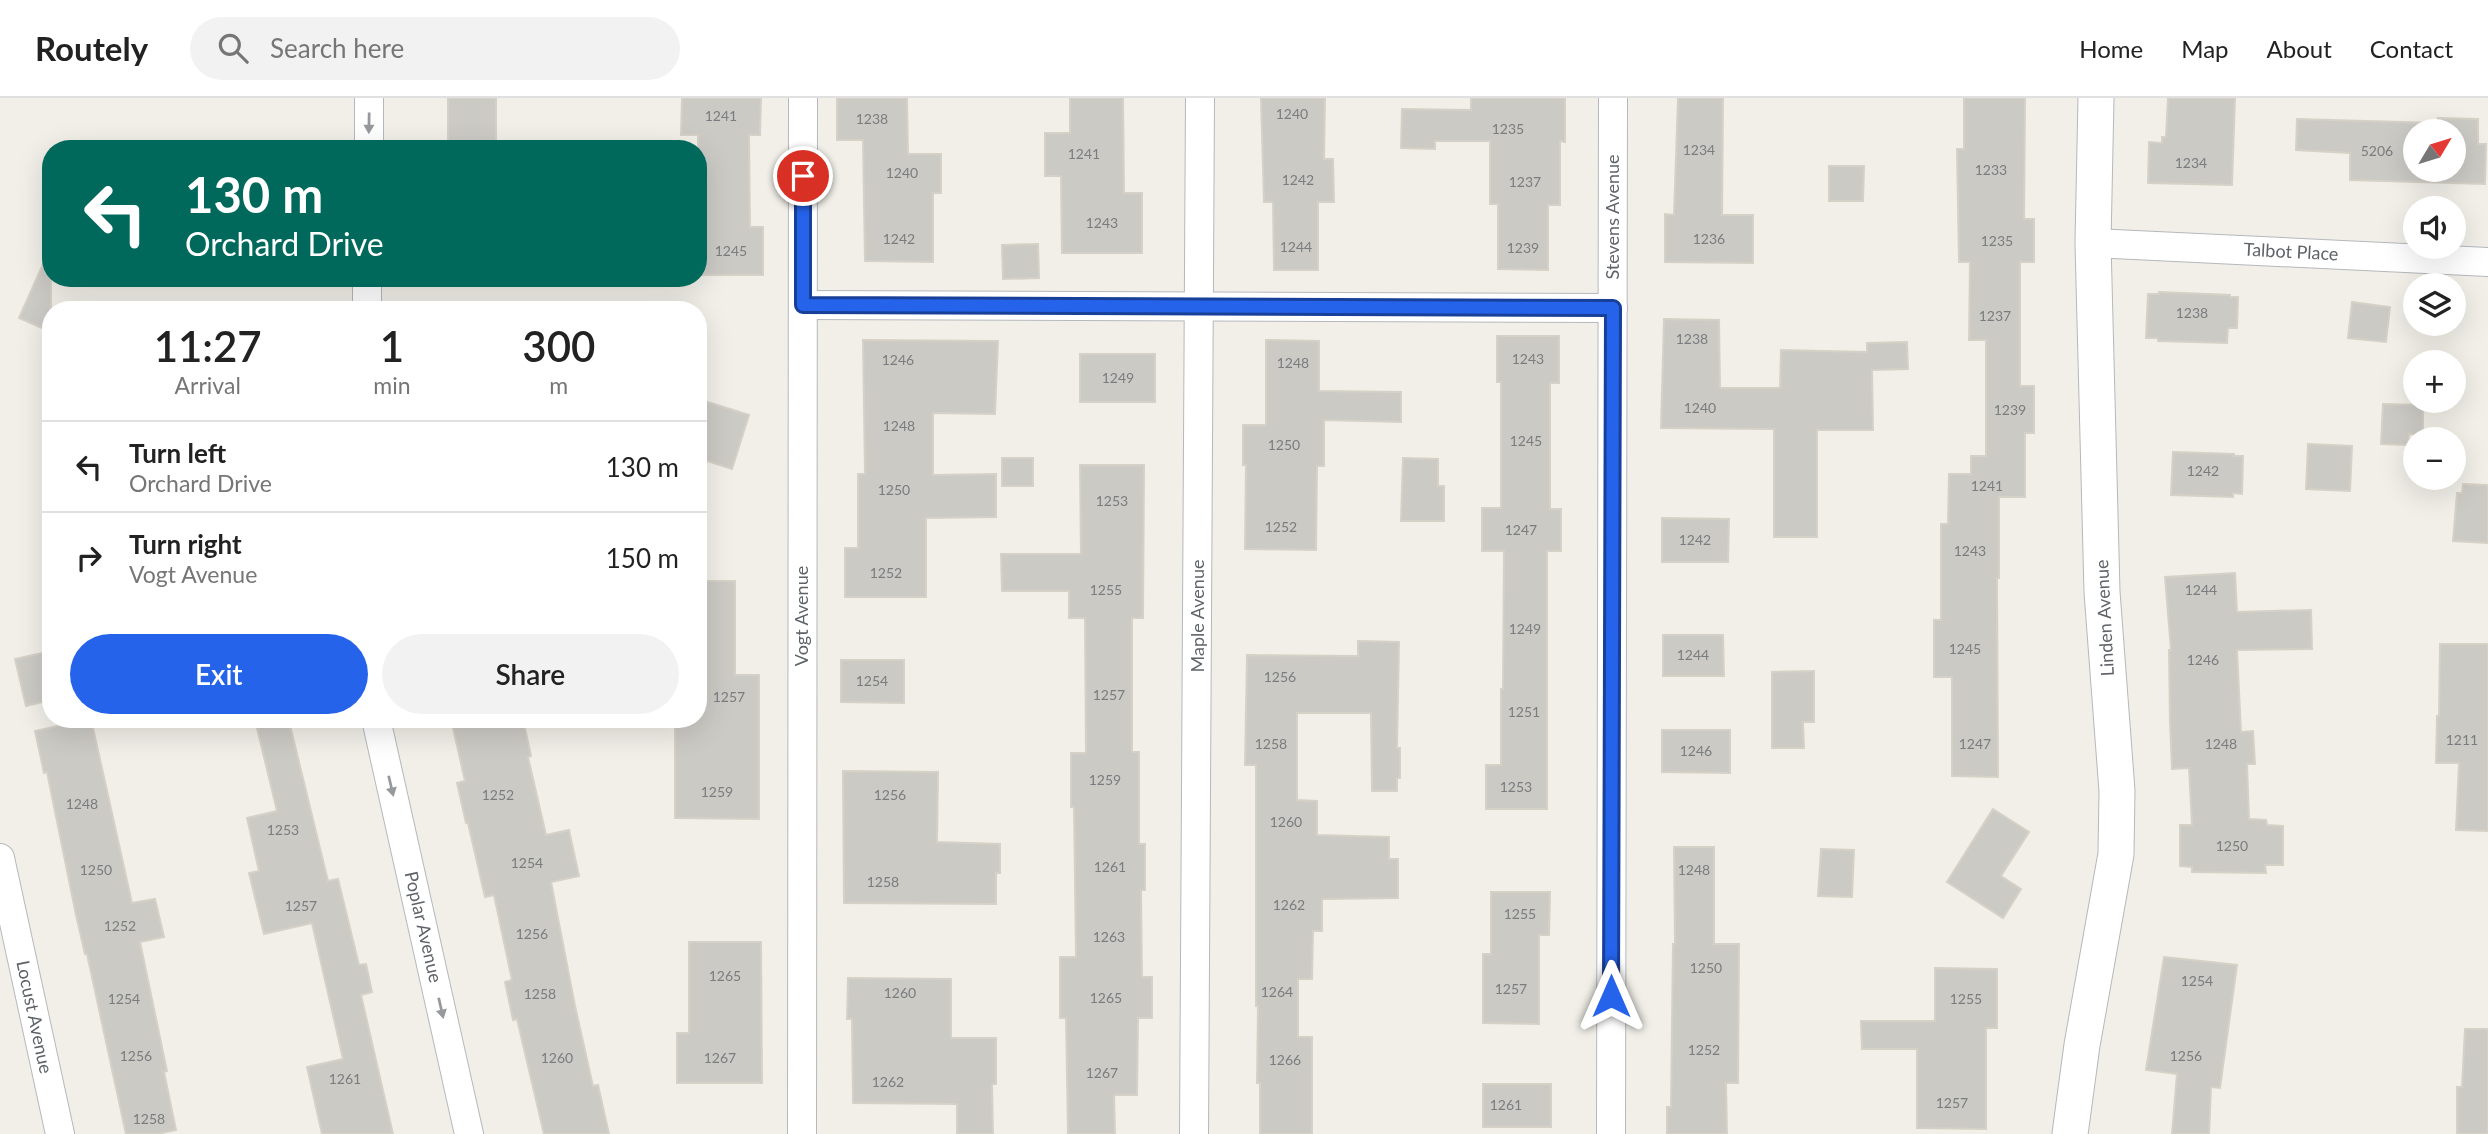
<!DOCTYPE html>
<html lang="en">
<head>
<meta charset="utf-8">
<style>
  :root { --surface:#fff; --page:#f2f2f2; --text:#222; --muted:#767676; --line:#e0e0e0; --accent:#2563eb }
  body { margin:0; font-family:Lato,sans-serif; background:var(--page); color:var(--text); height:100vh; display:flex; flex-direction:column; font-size:26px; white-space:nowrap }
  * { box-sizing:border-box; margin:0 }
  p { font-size:23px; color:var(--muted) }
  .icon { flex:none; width:38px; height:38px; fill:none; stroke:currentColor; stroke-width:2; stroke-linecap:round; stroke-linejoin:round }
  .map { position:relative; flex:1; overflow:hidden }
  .panel { position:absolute; left:42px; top:203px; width:665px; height:427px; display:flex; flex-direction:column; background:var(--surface); border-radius:28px; box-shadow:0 7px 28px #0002 }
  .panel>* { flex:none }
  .banner { position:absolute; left:42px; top:42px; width:665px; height:147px; border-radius:28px; box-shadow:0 7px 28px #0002; background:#00695c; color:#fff; overflow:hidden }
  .needle { width:46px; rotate:52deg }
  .buttons { position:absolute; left:2403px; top:21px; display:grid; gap:14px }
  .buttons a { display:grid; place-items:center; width:63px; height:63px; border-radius:50%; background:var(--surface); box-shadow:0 7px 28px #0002; font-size:35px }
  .pin { position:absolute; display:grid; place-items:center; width:60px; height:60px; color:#fff; margin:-30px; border:4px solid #fff; border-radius:50%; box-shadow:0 2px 7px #0007 }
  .me { position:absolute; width:77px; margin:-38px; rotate:0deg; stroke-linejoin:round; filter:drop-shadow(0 0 5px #0008) }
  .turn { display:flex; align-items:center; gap:24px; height:147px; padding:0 28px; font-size:32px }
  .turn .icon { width:91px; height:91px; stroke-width:2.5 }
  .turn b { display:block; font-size:49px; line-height:60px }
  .eta { display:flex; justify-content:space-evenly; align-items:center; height:119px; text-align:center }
  .eta b { font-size:42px; font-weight:600; line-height:49px }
  .action { display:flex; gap:14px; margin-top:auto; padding:14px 28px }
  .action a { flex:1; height:80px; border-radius:42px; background:var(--accent); color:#fff; font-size:28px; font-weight:600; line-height:80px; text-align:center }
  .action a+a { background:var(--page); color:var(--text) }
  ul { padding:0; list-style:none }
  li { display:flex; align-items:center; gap:21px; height:91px; padding:0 28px; border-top:2px solid var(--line) }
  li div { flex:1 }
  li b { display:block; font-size:26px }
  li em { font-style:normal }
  header { display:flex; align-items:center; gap:42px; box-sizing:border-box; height:98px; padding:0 35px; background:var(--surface); border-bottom:2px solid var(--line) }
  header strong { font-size:33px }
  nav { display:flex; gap:38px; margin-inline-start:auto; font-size:24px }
  .search { width:490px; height:63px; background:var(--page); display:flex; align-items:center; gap:18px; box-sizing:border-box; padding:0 24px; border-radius:38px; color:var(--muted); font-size:26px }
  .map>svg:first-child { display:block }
  .building { fill:#cccac5; stroke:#d6d1c6; stroke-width:2; fill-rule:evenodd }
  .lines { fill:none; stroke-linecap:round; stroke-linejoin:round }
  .minor-casing { stroke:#b5b8bc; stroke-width:30 }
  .tertiary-casing { stroke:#b5b8bc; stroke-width:37 }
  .minor { stroke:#fff; stroke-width:28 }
  .tertiary { stroke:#fff; stroke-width:35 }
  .oneway { fill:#979a9d }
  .route-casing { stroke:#184099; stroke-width:18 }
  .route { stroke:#2563eb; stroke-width:12 }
  .labels { text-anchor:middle; stroke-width:5; stroke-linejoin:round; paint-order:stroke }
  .number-label { font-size:14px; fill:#7a7d7f }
  .street-label { font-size:18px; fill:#5f6368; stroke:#fff }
</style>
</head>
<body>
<header>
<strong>Routely</strong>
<div class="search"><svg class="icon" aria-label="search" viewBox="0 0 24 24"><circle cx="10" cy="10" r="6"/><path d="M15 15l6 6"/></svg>Search here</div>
<nav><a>Home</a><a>Map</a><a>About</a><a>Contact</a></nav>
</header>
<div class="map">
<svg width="2488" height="1036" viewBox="0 0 2488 1036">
  <rect width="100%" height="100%" fill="#f1efe8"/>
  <g class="building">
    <rect x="448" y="0" width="48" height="51"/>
    <polygon points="682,0 761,0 760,37 749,37 750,129 763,129 763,177 698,177 698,37 681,37"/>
    <polygon points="837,0 907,0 908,56 941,56 941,95 933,95 933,164 865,163 863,42 837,42"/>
    <polygon points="1070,0 1123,0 1124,95 1142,95 1142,155 1062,155 1061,78 1045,78 1045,35 1070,35"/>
    <polygon points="1261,0 1325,0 1324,61 1333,61 1334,104 1318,104 1318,172 1274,172 1273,104 1264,104"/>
    <polygon points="1471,0 1565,0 1565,44 1560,43 1560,107 1548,107 1548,172 1498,171 1498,106 1490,106 1490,43 1435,43 1435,51 1401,50 1402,11 1471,12"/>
    <polygon points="1678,0 1723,0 1722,117 1753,117 1753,165 1665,164 1665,116 1674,117"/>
    <polygon points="1964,0 2025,0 2024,121 2034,121 2034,164 2020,164 2020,288 2034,288 2034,335 2025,335 2025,399 1999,399 1999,480 1997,480 1998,679 1952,678 1952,579 1934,579 1934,522 1941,522 1941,426 1948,426 1949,376 1971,376 1971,358 1986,358 1986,242 1969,242 1970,164 1959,164 1957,51 1964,51"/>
    <polygon points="2168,0 2235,0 2232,87 2148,85 2149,44 2162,45 2162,39 2166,39"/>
    <path d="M 2438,20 L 2478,21 L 2478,46 L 2486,46 L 2485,86 L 2350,82 L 2350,55 L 2296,52 L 2297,21 L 2437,25 ZM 2415,33 L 2454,33 L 2454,72 L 2415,72 Z"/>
    <polygon points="1829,68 1864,68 1863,103 1829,103"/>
    <polygon points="1038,146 1039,180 1003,181 1002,147"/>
    <polygon points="51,148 51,234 19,220"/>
    <polygon points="2159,194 2230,197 2230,199 2238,199 2237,230 2228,230 2227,245 2158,243 2158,240 2146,240 2148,196 2159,196"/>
    <polygon points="2352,204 2390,209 2386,244 2348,240"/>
    <polygon points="1664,221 1719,222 1720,290 1780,290 1781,252 1867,254 1867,245 1907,244 1908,271 1872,272 1873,332 1817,332 1817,439 1774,439 1774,331 1661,330"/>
    <polygon points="1497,238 1559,238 1559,285 1550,285 1550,411 1561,411 1561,453 1547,453 1547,711 1486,711 1486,667 1501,667 1501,591 1503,591 1504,453 1482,453 1482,410 1501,410 1501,284 1497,284"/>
    <polygon points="863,242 998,243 995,316 933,315 933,377 996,376 996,419 926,420 926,499 845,499 845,450 858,450 858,376 865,376"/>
    <polygon points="1266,242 1319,243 1319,293 1401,294 1401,324 1324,322 1324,368 1317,368 1316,452 1245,451 1246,367 1243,367 1243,327 1266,327"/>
    <rect x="1080" y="256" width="75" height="48"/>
    <polygon points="698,301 749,317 732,371 698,360"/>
    <polygon points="2383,306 2423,307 2423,337 2409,336 2408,347 2381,346"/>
    <polygon points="2308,346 2352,348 2350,393 2306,391"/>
    <polygon points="2173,354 2234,356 2234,358 2243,358 2242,396 2233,395 2233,399 2171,397"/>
    <rect x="1002" y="360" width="31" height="28"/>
    <polygon points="1403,360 1438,361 1438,388 1444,388 1444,423 1401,423"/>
    <polygon points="1080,367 1144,367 1143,520 1132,520 1132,654 1139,654 1139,746 1145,746 1145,792 1141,792 1142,879 1152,879 1152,920 1138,920 1137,997 1114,997 1115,1036 1068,1036 1066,920 1060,920 1060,859 1076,859 1074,709 1071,709 1071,655 1086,655 1085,520 1069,520 1069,493 1002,493 1001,456 1081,456"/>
    <polygon points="2463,386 2488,387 2488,445 2453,443 2457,395 2462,395"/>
    <polygon points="1662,420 1729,421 1728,464 1662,464"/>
    <polygon points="2235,475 2237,514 2311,512 2312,551 2237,552 2241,634 2253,633 2255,666 2247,666 2249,721 2266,722 2267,727 2283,728 2283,767 2265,767 2266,775 2192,774 2192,769 2180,768 2180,727 2192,727 2189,670 2172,671 2170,623 2169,552 2171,552 2165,479"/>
    <polygon points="698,483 735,483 735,577 759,577 759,721 675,720 675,621 698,621"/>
    <polygon points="1663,537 1723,537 1724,578 1663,578"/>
    <polygon points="1358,543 1399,544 1397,650 1400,650 1400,680 1397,680 1397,693 1372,693 1371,615 1297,615 1297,702 1317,703 1317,737 1389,739 1389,761 1398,761 1398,800 1322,801 1322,833 1313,833 1312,881 1298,881 1298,939 1312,939 1312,1036 1260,1036 1260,985 1257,985 1258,908 1256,908 1256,667 1245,667 1247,557 1358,558"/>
    <polygon points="2440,546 2488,546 2488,733 2456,732 2459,665 2436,665 2437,618 2439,618"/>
    <polygon points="51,553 51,602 26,608 15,561"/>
    <polygon points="841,562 904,562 904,605 841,604"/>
    <polygon points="1814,573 1814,624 1803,624 1804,650 1772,650 1772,574"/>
    <polygon points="91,621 132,805 155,801 164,839 140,844 167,973 164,974 176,1032 157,1036 126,1036 87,856 85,856 76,817 47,674 44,675 35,633"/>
    <polygon points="451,621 523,621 531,658 528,659 546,737 569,732 579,778 551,784 575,908 593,988 598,987 609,1036 544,1036 517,921 513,922 505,884 512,882 494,797 485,799 468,725 466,725 457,685 465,683"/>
    <polygon points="289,623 328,783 338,781 359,867 366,866 372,894 361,897 393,1036 322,1036 307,969 343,961 312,825 264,836 249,775 259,773 247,720 277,713 257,630"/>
    <polygon points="1662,632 1730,632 1730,675 1662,674"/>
    <polygon points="843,673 938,674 937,744 1000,746 1000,775 996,775 996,806 844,805"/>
    <polygon points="1993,711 2029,734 2001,778 2021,791 2003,820 1947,784"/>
    <polygon points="1674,749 1714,749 1714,846 1739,846 1738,985 1726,985 1727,1036 1667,1036 1667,1009 1671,1009 1673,846 1675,846"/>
    <polygon points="1821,751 1854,752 1852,799 1818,798"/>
    <polygon points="1491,794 1550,794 1549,837 1539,837 1539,926 1483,925 1483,856 1491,856"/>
    <polygon points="689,844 761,844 762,985 677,985 677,935 689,935"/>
    <polygon points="2164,859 2237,867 2220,990 2211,989 2209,1036 2172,1036 2177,976 2146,972"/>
    <polygon points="1935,870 1997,871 1997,930 1986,930 1986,1031 1917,1030 1917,951 1862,951 1861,923 1935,923"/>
    <polygon points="848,880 951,881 951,940 996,940 996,986 992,986 993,1036 957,1036 957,1006 853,1005 852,921 847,921"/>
    <polygon points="2465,931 2488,931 2488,1036 2457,1036 2457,989 2462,989"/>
    <rect x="1483" y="986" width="68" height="43"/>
  </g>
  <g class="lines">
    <g class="minor-casing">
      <g id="minor">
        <polyline points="369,51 369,0"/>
        <polyline points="2093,145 2488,164"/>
        <polyline points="803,207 1613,210"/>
        <polyline points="367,212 367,180"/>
        <polyline points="376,621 469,1036"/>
        <polyline points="0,760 60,1036"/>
        <polyline points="802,1036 803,0"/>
        <polyline points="1194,1036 1200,0"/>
        <polyline points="1611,1036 1613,0"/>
      </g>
    </g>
    <g class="tertiary-casing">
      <polyline id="tertiary" points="2070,1036 2082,947 2116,756 2117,693 2102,494 2093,145 2096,0"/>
    </g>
    <use href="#minor" class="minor"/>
    <use href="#tertiary" class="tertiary"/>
  </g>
  <defs><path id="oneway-solid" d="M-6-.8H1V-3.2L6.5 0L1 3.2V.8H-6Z" transform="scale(1.75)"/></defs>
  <g class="oneway">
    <use href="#oneway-solid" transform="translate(369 25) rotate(91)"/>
    <use href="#oneway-solid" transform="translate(391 688) rotate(77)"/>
    <use href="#oneway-solid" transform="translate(441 910) rotate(77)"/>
  </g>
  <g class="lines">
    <g class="route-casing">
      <polyline id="route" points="803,78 803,207 1613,210 1611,898"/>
    </g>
    <use href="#route" class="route"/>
  </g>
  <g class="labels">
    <g class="number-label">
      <text x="1292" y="21">1240</text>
      <text x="721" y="23">1241</text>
      <text x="872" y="26">1238</text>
      <text x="1508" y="36">1235</text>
      <text x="1699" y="57">1234</text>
      <text x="2377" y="58">5206</text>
      <text x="1084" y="61">1241</text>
      <text x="2191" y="70">1234</text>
      <text x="1991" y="77">1233</text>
      <text x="902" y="80">1240</text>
      <text x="1298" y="87">1242</text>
      <text x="1525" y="89">1237</text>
      <text x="1102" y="130">1243</text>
      <text x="899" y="146">1242</text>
      <text x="1709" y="146">1236</text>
      <text x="1997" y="148">1235</text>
      <text x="1296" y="154">1244</text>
      <text x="1523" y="155">1239</text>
      <text x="731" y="158">1245</text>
      <text x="2192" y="220">1238</text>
      <text x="1995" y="223">1237</text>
      <text x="1692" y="246">1238</text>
      <text x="1528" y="266">1243</text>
      <text x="898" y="267">1246</text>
      <text x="1293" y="270">1248</text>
      <text x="1118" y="285">1249</text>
      <text x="1700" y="315">1240</text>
      <text x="2010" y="317">1239</text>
      <text x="899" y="333">1248</text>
      <text x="1526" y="348">1245</text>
      <text x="1284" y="352">1250</text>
      <text x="2203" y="378">1242</text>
      <text x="1987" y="393">1241</text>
      <text x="894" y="397">1250</text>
      <text x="1112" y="408">1253</text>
      <text x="1281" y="434">1252</text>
      <text x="1521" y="437">1247</text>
      <text x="1695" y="447">1242</text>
      <text x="1970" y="458">1243</text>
      <text x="886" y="480">1252</text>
      <text x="1106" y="497">1255</text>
      <text x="2201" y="497">1244</text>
      <text x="1525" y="536">1249</text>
      <text x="1965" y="556">1245</text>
      <text x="1693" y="562">1244</text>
      <text x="2203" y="567">1246</text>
      <text x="1280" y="584">1256</text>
      <text x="872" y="588">1254</text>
      <text x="1109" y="602">1257</text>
      <text x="729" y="604">1257</text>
      <text x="1524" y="619">1251</text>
      <text x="2462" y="647">1211</text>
      <text x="1271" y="651">1258</text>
      <text x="1975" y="651">1247</text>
      <text x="2221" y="651">1248</text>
      <text x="1696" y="658">1246</text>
      <text x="1105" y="687">1259</text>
      <text x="1516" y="694">1253</text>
      <text x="717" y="699">1259</text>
      <text x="498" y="702">1252</text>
      <text x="890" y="702">1256</text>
      <text x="82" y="711">1248</text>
      <text x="1286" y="729">1260</text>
      <text x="283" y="737">1253</text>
      <text x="2232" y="753">1250</text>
      <text x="527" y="770">1254</text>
      <text x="1110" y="774">1261</text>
      <text x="96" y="777">1250</text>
      <text x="1694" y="777">1248</text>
      <text x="883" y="789">1258</text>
      <text x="1289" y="812">1262</text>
      <text x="301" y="813">1257</text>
      <text x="1520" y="821">1255</text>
      <text x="120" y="833">1252</text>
      <text x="532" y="841">1256</text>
      <text x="1109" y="844">1263</text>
      <text x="1706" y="875">1250</text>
      <text x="725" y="883">1265</text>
      <text x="2197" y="888">1254</text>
      <text x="1511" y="896">1257</text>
      <text x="1277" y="899">1264</text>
      <text x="900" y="900">1260</text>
      <text x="540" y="901">1258</text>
      <text x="1106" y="905">1265</text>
      <text x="124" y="906">1254</text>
      <text x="1966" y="906">1255</text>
      <text x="1704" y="957">1252</text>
      <text x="136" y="963">1256</text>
      <text x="2186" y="963">1256</text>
      <text x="557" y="965">1260</text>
      <text x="720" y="965">1267</text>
      <text x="1285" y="967">1266</text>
      <text x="1102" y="980">1267</text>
      <text x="345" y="986">1261</text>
      <text x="888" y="989">1262</text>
      <text x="1952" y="1010">1257</text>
      <text x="1506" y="1012">1261</text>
      <text x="149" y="1026">1258</text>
    </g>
    <g class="street-label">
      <text transform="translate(1613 119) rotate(-90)" y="6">Stevens Avenue</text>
      <text transform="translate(2291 154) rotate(3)" y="6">Talbot Place</text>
      <text transform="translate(802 518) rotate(-90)" y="6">Vogt Avenue</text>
      <text transform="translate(1198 518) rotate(-90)" y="6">Maple Avenue</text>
      <text transform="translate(2105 520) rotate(-93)" y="6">Linden Avenue</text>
      <text transform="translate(423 829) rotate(77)" y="6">Poplar Avenue</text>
      <text transform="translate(34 919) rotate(78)" y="6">Locust Avenue</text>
    </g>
  </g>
</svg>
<div class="buttons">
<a><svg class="needle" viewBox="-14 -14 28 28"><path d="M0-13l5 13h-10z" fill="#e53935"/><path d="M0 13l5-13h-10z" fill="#767676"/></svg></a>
<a><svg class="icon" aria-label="sound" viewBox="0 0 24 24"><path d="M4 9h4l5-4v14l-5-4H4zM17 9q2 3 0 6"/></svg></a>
<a><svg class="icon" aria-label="layers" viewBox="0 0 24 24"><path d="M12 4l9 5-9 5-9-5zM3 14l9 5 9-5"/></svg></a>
<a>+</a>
<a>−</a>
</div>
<div class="pin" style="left:803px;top:78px;background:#d93025"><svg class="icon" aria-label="arrive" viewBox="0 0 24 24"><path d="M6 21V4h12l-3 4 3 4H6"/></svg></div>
<svg class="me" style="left:1611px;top:898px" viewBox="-20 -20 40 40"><path d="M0-17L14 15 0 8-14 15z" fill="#2563eb" stroke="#fff" stroke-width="4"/></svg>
<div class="banner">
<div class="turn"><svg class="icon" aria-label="left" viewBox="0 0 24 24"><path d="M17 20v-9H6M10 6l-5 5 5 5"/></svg><div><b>130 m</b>Orchard Drive</div></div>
</div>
<section class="panel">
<div class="eta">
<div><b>11:27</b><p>Arrival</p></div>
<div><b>1</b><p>min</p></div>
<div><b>300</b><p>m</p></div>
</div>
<ul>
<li><svg class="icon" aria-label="left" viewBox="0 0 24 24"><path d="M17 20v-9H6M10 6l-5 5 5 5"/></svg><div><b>Turn left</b><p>Orchard Drive</p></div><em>130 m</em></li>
<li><svg class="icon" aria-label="right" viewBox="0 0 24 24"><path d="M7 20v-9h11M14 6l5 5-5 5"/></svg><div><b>Turn right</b><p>Vogt Avenue</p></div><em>150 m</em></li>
</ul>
<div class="action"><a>Exit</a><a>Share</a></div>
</section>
</div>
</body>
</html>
